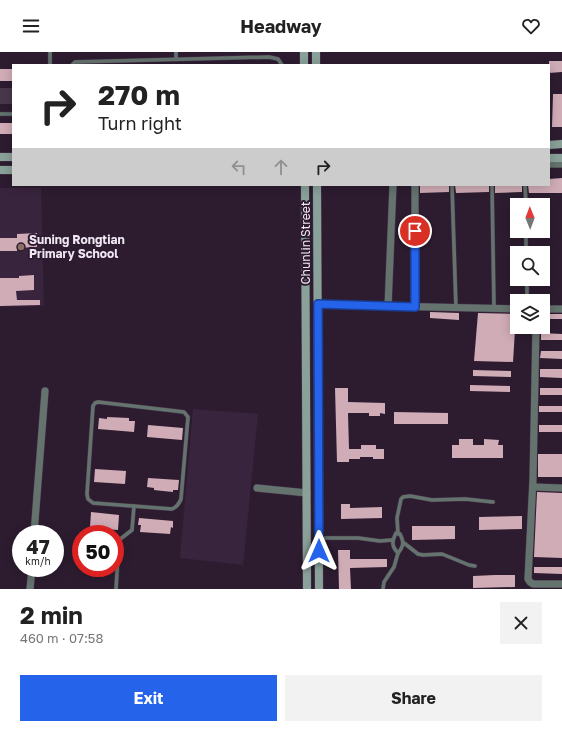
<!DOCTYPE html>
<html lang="en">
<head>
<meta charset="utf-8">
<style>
  :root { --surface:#fff; --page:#f2f2f2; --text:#222; --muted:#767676; --accent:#2563eb }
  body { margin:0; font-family:"Golos Text",sans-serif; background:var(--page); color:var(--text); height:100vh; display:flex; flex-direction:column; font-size:15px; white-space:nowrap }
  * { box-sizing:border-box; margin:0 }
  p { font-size:13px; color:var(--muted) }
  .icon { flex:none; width:22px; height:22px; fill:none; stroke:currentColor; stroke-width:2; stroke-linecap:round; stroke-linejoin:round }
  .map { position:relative; height:537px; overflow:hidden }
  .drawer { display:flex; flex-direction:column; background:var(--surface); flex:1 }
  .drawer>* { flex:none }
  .hud { position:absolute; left:12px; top:12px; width:538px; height:122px; border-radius:0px; box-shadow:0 2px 10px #0003; background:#fff; color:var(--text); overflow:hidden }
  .needle { width:26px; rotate:359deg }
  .fabs { position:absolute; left:510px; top:146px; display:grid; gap:8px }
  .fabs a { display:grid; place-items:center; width:40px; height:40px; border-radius:0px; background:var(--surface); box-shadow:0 2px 10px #0003; font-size:20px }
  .speed { position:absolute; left:12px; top:473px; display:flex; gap:8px; font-size:20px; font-weight:700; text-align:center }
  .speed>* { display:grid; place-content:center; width:52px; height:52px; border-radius:50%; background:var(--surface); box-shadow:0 2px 10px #0003; line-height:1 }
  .speed small { font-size:10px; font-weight:400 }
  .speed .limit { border:6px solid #d22; background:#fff; color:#111 }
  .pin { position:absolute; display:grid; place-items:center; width:34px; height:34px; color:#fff; margin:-17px; border:2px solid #fff; border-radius:50%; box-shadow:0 1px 4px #0007 }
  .me { position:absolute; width:44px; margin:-22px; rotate:0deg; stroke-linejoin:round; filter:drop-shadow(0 0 3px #0008) }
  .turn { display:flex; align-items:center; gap:14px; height:84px; padding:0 20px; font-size:18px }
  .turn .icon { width:52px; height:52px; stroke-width:2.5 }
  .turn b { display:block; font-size:28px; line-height:34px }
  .lanes { display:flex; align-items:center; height:38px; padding:0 20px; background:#0003; justify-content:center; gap:20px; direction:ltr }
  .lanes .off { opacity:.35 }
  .round { display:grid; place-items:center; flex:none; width:42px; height:42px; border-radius:0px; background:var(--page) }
  .summary { display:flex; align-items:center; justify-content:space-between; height:68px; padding:0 20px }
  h1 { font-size:24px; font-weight:700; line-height:30px }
  .button { display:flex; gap:8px; margin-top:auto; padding:8px 20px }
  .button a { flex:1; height:46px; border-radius:0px; background:var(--accent); color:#fff; font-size:16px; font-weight:700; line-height:46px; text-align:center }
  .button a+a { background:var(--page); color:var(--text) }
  header { display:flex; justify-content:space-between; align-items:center; height:52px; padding:0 20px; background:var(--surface); font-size:18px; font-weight:700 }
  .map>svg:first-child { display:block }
  .built { fill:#39243d }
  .green { fill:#47374a }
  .building { fill:#d0acb7 }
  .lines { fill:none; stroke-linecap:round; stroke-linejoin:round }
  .lane-casing { stroke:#48384b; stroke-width:4.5 }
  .street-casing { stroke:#48384b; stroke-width:8 }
  .secondary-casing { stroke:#48384b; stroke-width:9 }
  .lane { stroke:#64736e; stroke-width:3.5 }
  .street { stroke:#64736e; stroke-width:7 }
  .secondary { stroke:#89a199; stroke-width:8 }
  .route-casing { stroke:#184099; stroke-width:10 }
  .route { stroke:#2563eb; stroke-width:7 }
  .education-dot { fill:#8d6e63; stroke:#2d1c30; stroke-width:1.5 }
  .labels { text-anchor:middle; stroke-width:4; stroke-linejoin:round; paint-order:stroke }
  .poi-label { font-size:12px; font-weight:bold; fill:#f1e6f3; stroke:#2d1c30; text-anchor:start }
  .street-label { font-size:12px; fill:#f1e6f3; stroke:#2d1c30 }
</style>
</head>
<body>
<header><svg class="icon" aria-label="menu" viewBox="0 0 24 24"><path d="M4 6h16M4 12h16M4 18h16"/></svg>Headway<svg class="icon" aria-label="heart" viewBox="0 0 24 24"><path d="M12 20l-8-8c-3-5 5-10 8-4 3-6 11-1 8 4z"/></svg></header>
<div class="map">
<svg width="562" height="537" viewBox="0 0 562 537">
  <rect width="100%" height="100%" fill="#2d1c30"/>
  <g class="built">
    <polygon points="0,136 41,136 44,254 0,255"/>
    <polygon points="193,357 258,362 243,513 180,506"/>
  </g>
  <rect class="green" x="0" y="36" width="13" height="16"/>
  <g class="building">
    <polygon points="549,9 562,9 562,20 549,21"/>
    <rect x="0" y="17" width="13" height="12"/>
    <polygon points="553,42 562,42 562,75 552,75"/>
    <rect x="0" y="71" width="13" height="11"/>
    <polygon points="562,126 562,141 529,141 528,133 549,133 549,127"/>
    <polygon points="420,133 449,133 449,140 420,141"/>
    <polygon points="455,133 489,133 489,140 456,141"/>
    <polygon points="495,133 522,133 522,140 495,141"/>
    <polygon points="37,181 37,195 17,196 17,199 0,199 0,186 17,186 17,182"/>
    <polygon points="34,223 34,238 16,239 17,248 40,248 40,253 0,254 0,226 19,226 19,224"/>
    <polygon points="430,260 459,261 459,268 430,266"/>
    <polygon points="478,261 516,262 513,310 474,309"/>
    <rect x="549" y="262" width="13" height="5"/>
    <polygon points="541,281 562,282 562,288 541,288"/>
    <polygon points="541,299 562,299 562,307 540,306"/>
    <polygon points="540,317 562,317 562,326 540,325"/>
    <polygon points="473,318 511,319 511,325 473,324"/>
    <polygon points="470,333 510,334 510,340 470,339"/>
    <polygon points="335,336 348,336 348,350 385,351 385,362 380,361 380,364 369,364 369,361 348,361 349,397 361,397 361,393 376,393 376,397 384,397 384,407 373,407 373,405 360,405 360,407 349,407 349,410 337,410"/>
    <rect x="540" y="336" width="22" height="7"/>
    <rect x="539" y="354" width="23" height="6"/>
    <polygon points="394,360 448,361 448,372 394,372"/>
    <polygon points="107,365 129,366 129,369 135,369 134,380 98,377 99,366 107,367"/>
    <polygon points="148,373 183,376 182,388 147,385"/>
    <rect x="539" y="373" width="23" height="7"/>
    <polygon points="459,387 473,387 473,393 484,393 484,387 499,388 498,393 503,393 503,406 452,406 452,393 459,393"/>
    <rect x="538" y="402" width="24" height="23"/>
    <polygon points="95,417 126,419 125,432 94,430"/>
    <polygon points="148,426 179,428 178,438 173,438 173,440 163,439 154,438 154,436 147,435"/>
    <polygon points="537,440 562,441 562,506 534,505"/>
    <polygon points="341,452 350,452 350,456 382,455 382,466 341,467"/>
    <polygon points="91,460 119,463 118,478 90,476"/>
    <polygon points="522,464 522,477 479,478 479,465"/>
    <polygon points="139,466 173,469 173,476 171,475 170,482 140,480 141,473 138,473"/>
    <polygon points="412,474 455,474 455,487 412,488"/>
    <polygon points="338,498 350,498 350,507 387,507 387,515 350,516 351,537 339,537"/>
    <polygon points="534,515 562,515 562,522 534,521"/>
    <polygon points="495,523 515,523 515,535 473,536 473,524"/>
  </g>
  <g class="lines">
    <g class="lane-casing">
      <g id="lane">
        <polyline points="50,0 50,13"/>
        <polyline points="176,0 176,7"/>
        <polyline points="72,13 75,10 269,5 278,7 282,13"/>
        <polyline points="0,62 13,62"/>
        <polyline points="452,133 456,256"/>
        <polyline points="492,133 494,256"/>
        <polyline points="525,133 526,153"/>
        <polyline points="526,179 526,201"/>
        <polyline points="527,227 527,249"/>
        <path d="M 98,350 L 184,360 L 188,365 L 181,447 C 179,452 177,455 172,457 L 93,451 L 88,447 L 87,442 L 93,354 L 95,351 Z"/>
        <path d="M 396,481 L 400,482 C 404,490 404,494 398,501 C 391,494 392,489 396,481 Z"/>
        <polyline points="398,482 397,466 401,447 403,445 410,444 432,448 465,447 493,450"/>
        <polyline points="319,486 358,486 380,489 392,488"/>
        <polyline points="404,491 418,502 423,503 442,502 469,513 475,514"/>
        <polyline points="116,537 119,488 132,478 134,454"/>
        <polyline points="383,537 384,530 394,515 398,501"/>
      </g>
    </g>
    <g class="street-casing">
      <g id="street">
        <polyline points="549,112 562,112"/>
        <polyline points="318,252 385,254 517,257"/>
        <polyline points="388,255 393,133"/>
        <polyline points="415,255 415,133"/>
        <polyline points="543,257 562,257"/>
        <polyline points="536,275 533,427 528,527 530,530 533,532 562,532"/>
        <polyline points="533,435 562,436"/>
        <polyline points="257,436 307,441"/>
        <polyline points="34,482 45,339"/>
        <polyline points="30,537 32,516"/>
      </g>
    </g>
    <g class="secondary-casing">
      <g id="secondary">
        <polyline points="304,0 304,13"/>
        <polyline points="316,0 316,13"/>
        <polyline points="549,93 562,92"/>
        <polyline points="0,105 13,105"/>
        <polyline points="549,106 562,106"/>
        <polyline points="0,118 13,118"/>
        <polyline points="305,133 307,537"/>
        <polyline points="317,133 319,537"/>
      </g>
    </g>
    <use href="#lane" class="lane"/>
    <use href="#street" class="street"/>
    <use href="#secondary" class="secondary"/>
  </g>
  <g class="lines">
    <g class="route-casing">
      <polyline id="route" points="319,499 318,252 415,255 415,179"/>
    </g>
    <use href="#route" class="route"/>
  </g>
  <circle class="education-dot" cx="21" cy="195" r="4"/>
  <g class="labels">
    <g class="poi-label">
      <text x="29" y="192">Suning Rongtian<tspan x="29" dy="14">Primary School</tspan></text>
    </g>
    <g class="street-label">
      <text transform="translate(306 191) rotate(-90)" y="4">Chunlin Street</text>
    </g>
  </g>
</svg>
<div class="fabs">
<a><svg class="needle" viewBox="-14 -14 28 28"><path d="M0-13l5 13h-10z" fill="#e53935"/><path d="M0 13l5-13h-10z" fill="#767676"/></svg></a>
<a><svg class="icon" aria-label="search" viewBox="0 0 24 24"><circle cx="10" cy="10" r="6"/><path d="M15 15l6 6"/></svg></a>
<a><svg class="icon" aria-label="layers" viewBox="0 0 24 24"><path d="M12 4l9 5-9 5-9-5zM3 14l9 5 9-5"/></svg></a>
</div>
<div class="speed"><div>47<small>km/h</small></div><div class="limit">50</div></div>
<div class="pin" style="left:415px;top:179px;background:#d93025"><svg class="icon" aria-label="arrive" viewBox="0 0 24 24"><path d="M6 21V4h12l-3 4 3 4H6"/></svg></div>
<svg class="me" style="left:319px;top:499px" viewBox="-20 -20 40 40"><path d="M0-17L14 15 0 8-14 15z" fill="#2563eb" stroke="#fff" stroke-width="4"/></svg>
<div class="hud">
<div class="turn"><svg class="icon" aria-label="right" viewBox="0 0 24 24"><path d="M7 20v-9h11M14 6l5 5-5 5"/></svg><div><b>270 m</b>Turn right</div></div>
<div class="lanes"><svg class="icon off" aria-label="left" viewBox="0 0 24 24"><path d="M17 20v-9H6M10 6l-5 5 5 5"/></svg><svg class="icon off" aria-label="ahead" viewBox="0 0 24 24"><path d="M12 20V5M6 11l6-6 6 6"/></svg><svg class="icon" aria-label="right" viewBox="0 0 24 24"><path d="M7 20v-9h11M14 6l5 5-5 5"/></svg></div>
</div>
</div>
<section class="drawer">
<div class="summary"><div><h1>2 min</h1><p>460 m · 07:58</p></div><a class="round"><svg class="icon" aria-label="close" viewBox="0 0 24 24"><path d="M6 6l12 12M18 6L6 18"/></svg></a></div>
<div class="button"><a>Exit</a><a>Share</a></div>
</section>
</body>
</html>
